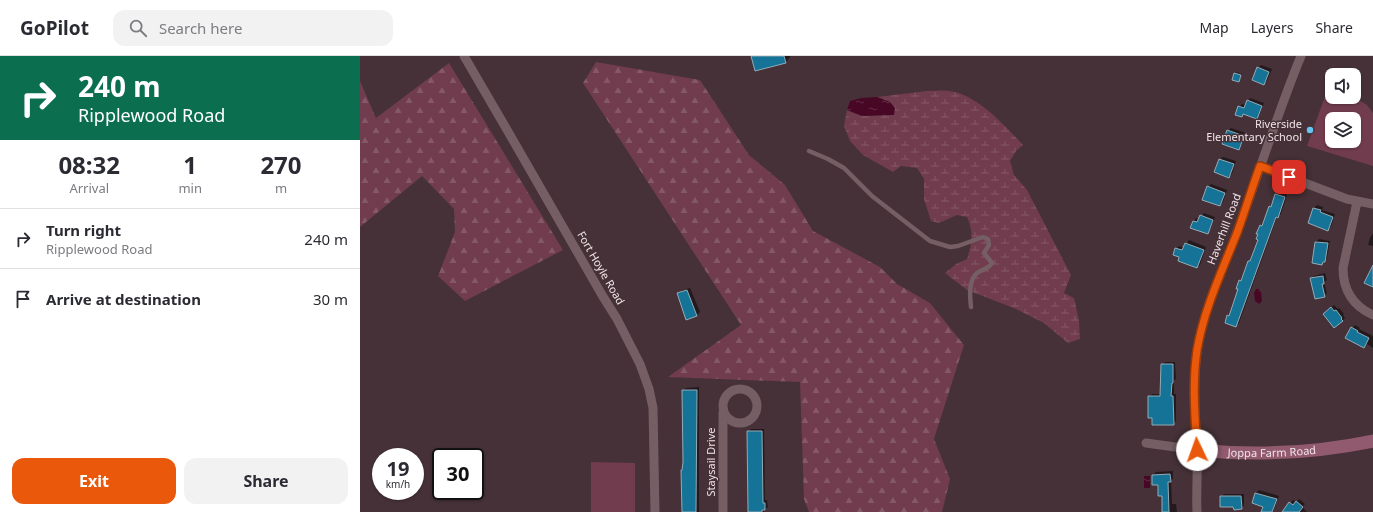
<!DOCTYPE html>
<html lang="en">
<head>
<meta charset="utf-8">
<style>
  :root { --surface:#fff; --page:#f2f2f3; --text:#2b2b33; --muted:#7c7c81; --line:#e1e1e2; --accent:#ea580c }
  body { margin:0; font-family:"Noto Sans",sans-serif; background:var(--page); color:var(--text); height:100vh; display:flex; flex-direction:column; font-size:15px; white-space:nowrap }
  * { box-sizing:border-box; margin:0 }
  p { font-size:13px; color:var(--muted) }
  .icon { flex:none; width:22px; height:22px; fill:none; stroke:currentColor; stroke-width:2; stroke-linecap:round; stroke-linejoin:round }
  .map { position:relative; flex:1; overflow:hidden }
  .drawer { display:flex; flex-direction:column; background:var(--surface); width:360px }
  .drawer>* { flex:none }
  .top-card { background:#0b6e4f; color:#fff; overflow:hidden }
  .tools { position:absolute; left:965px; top:12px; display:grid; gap:8px }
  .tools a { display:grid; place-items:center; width:36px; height:36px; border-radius:8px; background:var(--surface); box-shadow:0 1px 3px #0004; font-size:20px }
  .speed { position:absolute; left:12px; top:392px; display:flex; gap:8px; font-size:20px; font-weight:700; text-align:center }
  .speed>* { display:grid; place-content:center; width:52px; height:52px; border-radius:50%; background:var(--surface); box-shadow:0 1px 3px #0004; line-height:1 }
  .speed small { font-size:10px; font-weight:400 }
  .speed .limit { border:2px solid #111; border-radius:6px; background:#fff; color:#111 }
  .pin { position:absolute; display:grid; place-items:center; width:34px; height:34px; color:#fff; margin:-17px; border-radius:8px; box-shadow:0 2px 6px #0006 }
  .me { position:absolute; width:44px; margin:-22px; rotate:357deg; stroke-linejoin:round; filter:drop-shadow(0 0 3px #0008) }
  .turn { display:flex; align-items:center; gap:14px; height:84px; padding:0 12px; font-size:18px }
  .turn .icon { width:52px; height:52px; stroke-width:2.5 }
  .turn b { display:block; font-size:28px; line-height:34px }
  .eta { display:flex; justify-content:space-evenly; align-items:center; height:68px; text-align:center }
  .eta b { font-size:24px; font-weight:700; line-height:28px }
  .cta { display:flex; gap:8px; margin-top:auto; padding:8px 12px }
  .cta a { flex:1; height:46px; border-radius:12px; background:var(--accent); color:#fff; font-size:16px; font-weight:700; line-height:46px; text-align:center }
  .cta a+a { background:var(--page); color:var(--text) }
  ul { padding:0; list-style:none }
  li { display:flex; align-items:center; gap:12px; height:60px; padding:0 12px; border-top:1px solid var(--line) }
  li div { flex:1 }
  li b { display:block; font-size:15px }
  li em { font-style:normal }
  header { display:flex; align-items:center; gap:24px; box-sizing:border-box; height:56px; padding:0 20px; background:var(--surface); border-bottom:1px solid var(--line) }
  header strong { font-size:19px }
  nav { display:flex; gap:22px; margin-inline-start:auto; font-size:14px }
  .search { width:280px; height:36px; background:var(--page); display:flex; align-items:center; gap:10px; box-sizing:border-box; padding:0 14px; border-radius:12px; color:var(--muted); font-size:15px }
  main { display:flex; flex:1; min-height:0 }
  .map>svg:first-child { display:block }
  .forest { fill:url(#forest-firs) }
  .wetland { fill:url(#wetland-marsh) }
  .park { fill:#703c4e; fill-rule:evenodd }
  .water { fill:url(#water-ripples) }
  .shadow { fill:#0007 }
  .building { fill:#147396; stroke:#94abb6 }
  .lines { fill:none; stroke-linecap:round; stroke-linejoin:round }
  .lane { stroke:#755f65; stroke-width:4.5 }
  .street { stroke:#755f65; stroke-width:9 }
  .secondary { stroke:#925a6e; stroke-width:13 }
  .route-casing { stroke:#983908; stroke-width:10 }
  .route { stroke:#ea580c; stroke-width:7 }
  .poi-dot { fill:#65c5ee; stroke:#453137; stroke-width:1.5 }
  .labels { text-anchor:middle; stroke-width:3; stroke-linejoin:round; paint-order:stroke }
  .poi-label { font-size:11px; fill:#f0e3e7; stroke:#453137; text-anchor:end }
  .street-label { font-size:11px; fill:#f0e3e7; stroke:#453137 }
</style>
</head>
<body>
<header>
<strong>GoPilot</strong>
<div class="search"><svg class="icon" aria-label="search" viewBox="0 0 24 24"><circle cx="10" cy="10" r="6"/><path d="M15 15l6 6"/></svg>Search here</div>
<nav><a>Map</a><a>Layers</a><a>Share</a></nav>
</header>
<main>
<section class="drawer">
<div class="top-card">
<div class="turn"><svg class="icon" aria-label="right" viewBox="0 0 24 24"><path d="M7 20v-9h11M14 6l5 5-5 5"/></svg><div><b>240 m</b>Ripplewood Road</div></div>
</div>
<div class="eta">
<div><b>08:32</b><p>Arrival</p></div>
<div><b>1</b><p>min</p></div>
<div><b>270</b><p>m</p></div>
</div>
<ul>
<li><svg class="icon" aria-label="right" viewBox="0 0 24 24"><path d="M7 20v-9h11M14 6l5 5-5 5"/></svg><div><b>Turn right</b><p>Ripplewood Road</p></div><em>240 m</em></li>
<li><svg class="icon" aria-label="arrive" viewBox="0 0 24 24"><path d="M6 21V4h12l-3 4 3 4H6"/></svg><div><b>Arrive at destination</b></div><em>30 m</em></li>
</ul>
<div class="cta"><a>Exit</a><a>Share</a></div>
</section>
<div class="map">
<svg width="1013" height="456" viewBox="0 0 1013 456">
  <defs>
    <pattern id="forest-firs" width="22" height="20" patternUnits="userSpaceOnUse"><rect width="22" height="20" fill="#703c4e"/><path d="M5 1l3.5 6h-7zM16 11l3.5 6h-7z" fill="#855868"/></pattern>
    <pattern id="wetland-marsh" width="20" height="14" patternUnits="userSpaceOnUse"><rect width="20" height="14" fill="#703c4e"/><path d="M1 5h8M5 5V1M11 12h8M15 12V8" fill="none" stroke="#855868"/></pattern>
    <pattern id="water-ripples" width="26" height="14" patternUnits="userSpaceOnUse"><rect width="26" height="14" fill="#480825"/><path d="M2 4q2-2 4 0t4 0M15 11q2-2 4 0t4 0" fill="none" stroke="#632c45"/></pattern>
  </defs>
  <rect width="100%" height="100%" fill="#453137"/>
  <g class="forest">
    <polygon points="236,6 340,24 389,99 425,129 453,175 520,211 537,228 570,247 604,289 574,383 590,423 582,456 449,456 444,443 440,326 308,321 381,269 223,27"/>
    <polygon points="89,7 203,194 105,245 78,220 95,176 94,153 62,120 0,171 0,25 16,62"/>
  </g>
  <path class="wetland" d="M 567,35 C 574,35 582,34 589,35 C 617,38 645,70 663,89 L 656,95 L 650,105 L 654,119 L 667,134 L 711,219 L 704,237 L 714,242 L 719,265 L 720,283 L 708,287 L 684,267 L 656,253 L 607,234 L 585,217 L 596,208 L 607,203 C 612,188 614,176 607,161 L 597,159 L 579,167 L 571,165 L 564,143 L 564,123 L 557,112 L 541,110 L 533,116 L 503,99 L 490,85 L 484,70 L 487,54 L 502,60 L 516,59 L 530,46 L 517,41 Z"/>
  <g class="park">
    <path d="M 968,32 L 972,33 L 972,41 L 994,41 L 1007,49 L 1013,57 L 1013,110 L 947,90 ZM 972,63 L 994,63 L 994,85 L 972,85 Z"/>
    <polygon points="231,406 275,407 275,456 231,456"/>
  </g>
  <g class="water">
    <polygon points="517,41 530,46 535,52 534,59 502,60 487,54 490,45 501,42"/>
    <polygon points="896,233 899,233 901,236 902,245 899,248 895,245 894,237"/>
    <rect x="784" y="420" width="6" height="12"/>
  </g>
  <g class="shadow">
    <polygon points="392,0 430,0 430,1 426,6"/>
    <polygon points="901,9 912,13 907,25 904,28 898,12"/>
    <polygon points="876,16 882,18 879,25 873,23"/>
    <polygon points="890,42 904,47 899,59 896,62 884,58 881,60 879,51 882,48 886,49"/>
    <polygon points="871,72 886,77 881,90 879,93 868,75"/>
    <polygon points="863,101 876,105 872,118 869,121 860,103"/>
    <polygon points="851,128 867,134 863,146 860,149 848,131"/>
    <polygon points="919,136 927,139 921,158 917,161 879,267 876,270 868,260 871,257 877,239 880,225 883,222 899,184 901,170 904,166 910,151 913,147 916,138"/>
    <polygon points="957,149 963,151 962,154 975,158 971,171 968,173 949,167 954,152"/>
    <polygon points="844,157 855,161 850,174 847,177 834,165 836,162 840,164"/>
    <polygon points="1013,177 1013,190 1008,189 1010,182"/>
    <polygon points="959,183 970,185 967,202 962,208 956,186"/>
    <polygon points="829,184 846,191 840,209 837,211 820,201 816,193 819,190 824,192"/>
    <polygon points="965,217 967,224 964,226 967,237 964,240 951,223 954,220"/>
    <polygon points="330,232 340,256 337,259 327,262 318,238 321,235"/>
    <polygon points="974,249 978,253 979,252 984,258 983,259 985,262 982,265 967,255"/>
    <polygon points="995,269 1000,272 999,273 1013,280 1013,292 1007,288 1004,290 992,272"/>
    <polygon points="805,306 815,306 816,323 814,324 814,338 816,338 816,365 813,368 793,361 789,341 792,338 802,338 802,309"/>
    <polygon points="339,331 339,456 323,456 323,334 326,332"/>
    <polygon points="391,373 404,373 405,444 407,444 408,451 404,454 404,456 388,456 388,376"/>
    <polygon points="813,415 813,422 811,425 812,448 816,448 817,456 803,456 803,439 799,428 793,428 793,419 796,416"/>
    <polygon points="899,434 919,440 913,456 902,456 904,450 893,447 896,437"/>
    <polygon points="864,438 884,438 884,450 881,452 874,450 861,441"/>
    <polygon points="939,443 945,448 943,450 944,453 947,456 923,455 933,444 936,446"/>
  </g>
  <g class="building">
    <polygon points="391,0 424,0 426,7 395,15"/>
    <polygon points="897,11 909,16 904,29 892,24"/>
    <polygon points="874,17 881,19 879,26 872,24"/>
    <polygon points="887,44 902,50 897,63 883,58 882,61 875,59 878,50 884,52"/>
    <polygon points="867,74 884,80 879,94 862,88"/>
    <polygon points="859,103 874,108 869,122 854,116"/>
    <polygon points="847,130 865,137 860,150 842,144"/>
    <polygon points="915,138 925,141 918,162 916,161 876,271 865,267 867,259 869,260 878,233 876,233 879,224 881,225 888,205 890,205 898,184 896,183 898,178 896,178 900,169 902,170 909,150 911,151"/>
    <polygon points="953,152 961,154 960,156 973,161 968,175 948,167"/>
    <polygon points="840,159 853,164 848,178 830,172 833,165 837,166"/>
    <polygon points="955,186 968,187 965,206 963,206 962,209 952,207"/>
    <polygon points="825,187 844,194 837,212 818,205 819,201 813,199 815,192 822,194"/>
    <polygon points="1013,209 1013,231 1004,227"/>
    <polygon points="963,220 964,228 962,228 965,241 955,243 950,222"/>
    <polygon points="327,234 337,260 326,264 317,237"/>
    <polygon points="971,251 974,255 976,254 982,262 981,263 983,265 974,272 963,258"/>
    <polygon points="991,271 998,275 997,276 1009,282 1004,292 985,282"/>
    <polygon points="801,308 813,308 813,327 812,327 811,340 813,340 814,369 792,369 792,362 788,362 788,340 800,340"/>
    <polygon points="322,334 337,334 336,456 322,456 321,414 322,414 323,406"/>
    <polygon points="387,375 402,375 403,447 405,447 405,454 402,454 402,456 388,456 388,455"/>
    <polygon points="810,418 811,426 808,426 809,456 802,456 802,440 798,440 798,429 792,429 792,419"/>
    <polygon points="895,437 917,443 912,456 901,456 903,451 892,447"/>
    <polygon points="860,440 881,440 882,453 874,454 873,451 860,451"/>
    <polygon points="936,445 943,451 939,456 922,456 929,446 933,449"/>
  </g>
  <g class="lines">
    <path class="lane" d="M 449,95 L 468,103 L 484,112 L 512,140 L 570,185 L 590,191 L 598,190 L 623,181 L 628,183 L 629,189 L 624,197 L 632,207 C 629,213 622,213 617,217 C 608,225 610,241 611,251"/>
    <g class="street">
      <polyline points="104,0 150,79 242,239 257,263 280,308 289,333 293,352 295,456"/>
      <polyline points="900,110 987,143 1013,148"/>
      <path d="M 997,146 L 983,212 C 983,234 993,250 1013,259"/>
      <circle cx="380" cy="350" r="17"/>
      <polyline points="786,387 837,394"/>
      <polyline points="363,456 363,357"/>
      <path d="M 837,456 C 836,435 838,414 837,393 C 835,360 833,328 837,296 C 843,254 862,216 877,176 C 899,118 917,58 941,0"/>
    </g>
    <path class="secondary" id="s1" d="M 837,394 C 896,400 955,397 1013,385"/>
  </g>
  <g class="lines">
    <g class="route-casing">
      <path id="route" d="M 837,394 C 835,361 832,328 837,294 C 844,253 862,215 877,177 C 885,155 892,132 900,110 L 929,121"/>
    </g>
    <use href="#route" class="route"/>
  </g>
  <circle class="poi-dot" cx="950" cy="74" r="4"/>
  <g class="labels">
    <g class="poi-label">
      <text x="942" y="72">Riverside<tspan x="942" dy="13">Elementary School</tspan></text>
    </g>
    <g class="street-label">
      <text transform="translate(864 173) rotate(-69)" y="4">Haverhill Road</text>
      <text transform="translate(241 212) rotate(60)" y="4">Fort Hoyle Road</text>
      <text dy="4" stroke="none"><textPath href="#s1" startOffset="75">Joppa Farm Road</textPath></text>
      <text transform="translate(351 406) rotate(-90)" y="4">Staysail Drive</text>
    </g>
  </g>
</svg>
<div class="tools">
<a><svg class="icon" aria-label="sound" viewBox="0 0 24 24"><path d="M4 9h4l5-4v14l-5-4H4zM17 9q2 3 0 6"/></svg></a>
<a><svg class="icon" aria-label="layers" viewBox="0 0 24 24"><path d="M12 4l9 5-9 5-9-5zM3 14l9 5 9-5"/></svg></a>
</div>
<div class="speed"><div>19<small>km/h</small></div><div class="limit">30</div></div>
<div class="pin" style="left:929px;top:121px;background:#d93025"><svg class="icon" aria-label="arrive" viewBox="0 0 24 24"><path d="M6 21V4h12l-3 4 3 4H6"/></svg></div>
<svg class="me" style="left:837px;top:394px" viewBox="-20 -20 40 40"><circle r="19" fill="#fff"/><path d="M0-13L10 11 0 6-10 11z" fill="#ea580c"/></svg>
</div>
</main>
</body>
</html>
